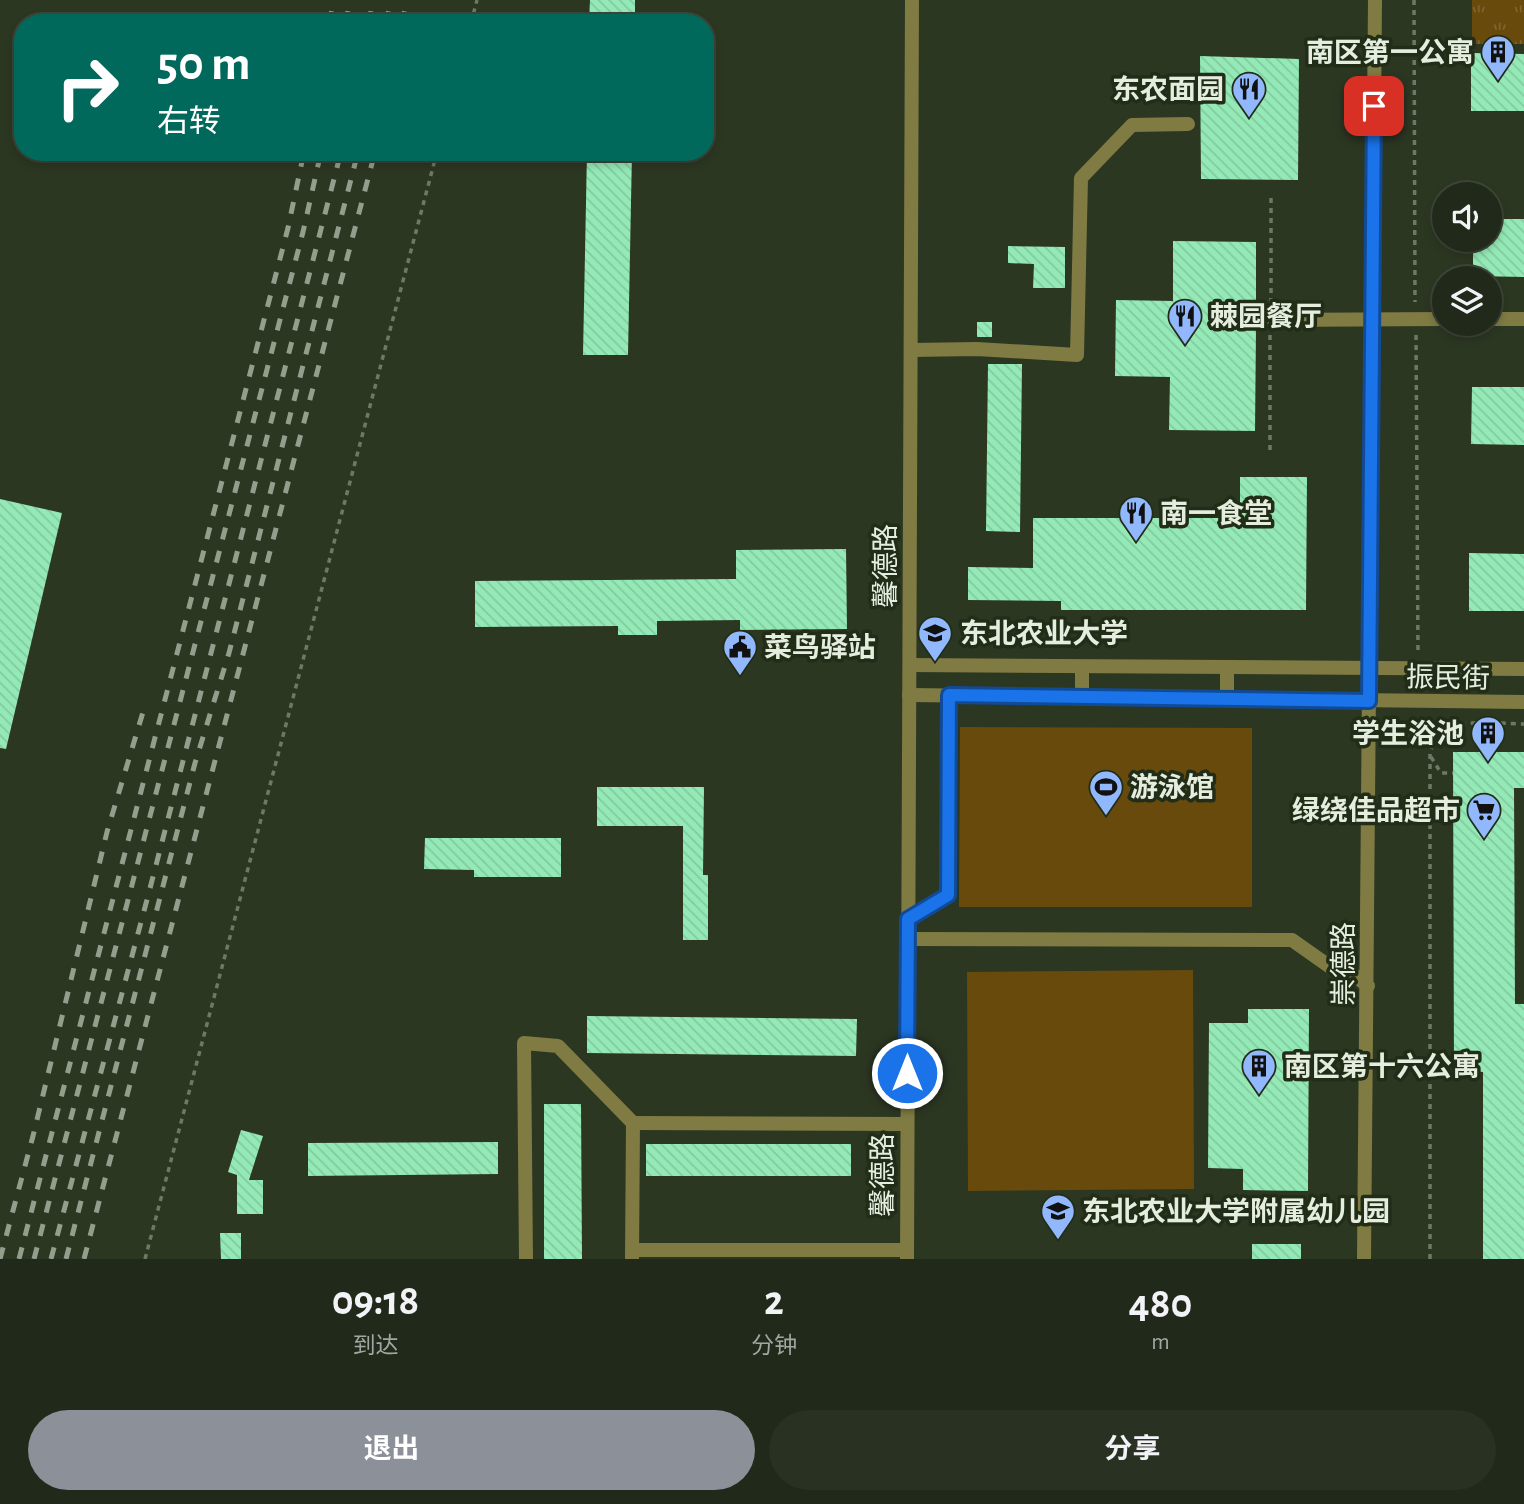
<!DOCTYPE html>
<html lang="zh">
<head>
<meta charset="utf-8">
<style>
  :root { --surface:#21291a; --page:#293123; --text:#f1f3f6; --muted:#a2a6a2; --line:#3e4539; --accent:#8c9099 }
  body { margin:0; font-family:"Alegreya Sans","Noto Sans SC",sans-serif; background:var(--page); color:var(--text); height:100vh; display:flex; flex-direction:column; font-size:26px; white-space:nowrap }
  * { box-sizing:border-box; margin:0 }
  p { font-size:23px; color:var(--muted) }
  .icon { flex:none; width:38px; height:38px; fill:none; stroke:currentColor; stroke-width:2; stroke-linecap:round; stroke-linejoin:round }
  .map { position:relative; height:1259px; overflow:hidden }
  .drawer { display:flex; flex-direction:column; background:var(--surface); flex:1 }
  .drawer>* { flex:none }
  .banner { position:absolute; left:14px; top:14px; width:700px; height:147px; border-radius:28px; box-shadow:0 4px 10px #0003,0 0 0 2px var(--line); background:#00695c; color:#fff; overflow:hidden }
  .fabs { position:absolute; left:1432px; top:182px; display:grid; gap:14px }
  .fabs a { display:grid; place-items:center; width:70px; height:70px; border-radius:50%; background:var(--surface); box-shadow:0 4px 10px #0003,0 0 0 2px var(--line); font-size:35px }
  .pin { position:absolute; display:grid; place-items:center; width:60px; height:60px; color:#fff; margin:-30px; border-radius:14px; box-shadow:0 4px 10px #0006 }
  .me { position:absolute; width:77px; margin:-38px; rotate:0deg; stroke-linejoin:round; filter:drop-shadow(0 0 5px #0008) }
  .turn { display:flex; align-items:center; gap:24px; height:147px; padding:0 28px; font-size:32px }
  .turn .icon { width:91px; height:91px; stroke-width:2.5 }
  .turn b { display:block; font-size:49px; line-height:60px }
  .eta { display:flex; justify-content:space-evenly; align-items:center; height:119px; text-align:center }
  .eta b { font-size:42px; font-weight:700; line-height:49px }
  .action { display:flex; gap:14px; margin-top:auto; padding:14px 28px }
  .action a { flex:1; height:80px; border-radius:42px; background:var(--accent); color:#fff; font-size:28px; font-weight:700; line-height:80px; text-align:center }
  .action a+a { background:var(--page); color:var(--text) }
  .map>svg:first-child { display:block }
  .grass { fill:url(#grass-tufts) }
  .green { fill:#684a0d }
  .building { fill:url(#building-back-hatch) }
  .lines { fill:none; stroke-linecap:round; stroke-linejoin:round }
  .path { stroke:#6e7866; stroke-width:3.5; stroke-dasharray:5 5; stroke-linecap:butt }
  .minor { stroke:#7f7b43; stroke-width:14 }
  .rail { stroke:#959e8d; stroke-width:5; stroke-dasharray:12 12; stroke-linecap:butt }
  .route-casing { stroke:#114b97; stroke-width:18 }
  .route { stroke:#1a73e8; stroke-width:12 }
  .labels { text-anchor:middle; stroke-width:7; stroke-linejoin:round; paint-order:stroke }
  .poi-label { font-size:28px; font-weight:bold; fill:#e5eddf; stroke:#222d18; text-anchor:start }
  .street-label { font-size:28px; fill:#e5eddf; stroke:#222d18 }
</style>
</head>
<body>
<div class="map">
<svg width="1524" height="1259" viewBox="0 0 1524 1259">
  <defs>
    <pattern id="grass-tufts" width="24" height="20" patternUnits="userSpaceOnUse" patternTransform="scale(1.75)"><rect width="24" height="20" fill="#684a0d"/><path d="M3 7l-1-3M5 7V3M7 7l1-3M15 17l-1-3M17 17v-4M19 17l1-3" fill="none" stroke="#7d6430"/></pattern>
    <pattern id="building-back-hatch" width="6" height="6" patternUnits="userSpaceOnUse" patternTransform="scale(1.75)"><rect width="6" height="6" fill="#94eab7"/><path d="M-1 5l2 2M0 0l6 6M5-1l2 2" fill="none" stroke="#84c9a0"/></pattern>
  </defs>
  <rect width="100%" height="100%" fill="#2c3722"/>
  <rect class="grass" x="1472" y="0" width="52" height="44"/>
  <g class="green">
    <polygon points="960,727 1252,728 1252,907 959,907"/>
    <polygon points="1193,970 1194,1189 968,1191 967,972"/>
  </g>
  <g class="building">
    <polygon points="590,0 635,0 635,23 589,23"/>
    <polygon points="1471,53 1524,54 1524,111 1471,111"/>
    <polygon points="1200,56 1299,59 1298,180 1201,179"/>
    <polygon points="587,152 632,152 628,355 583,355"/>
    <polygon points="1489,219 1524,219 1524,277 1473,276 1473,240 1489,240"/>
    <polygon points="1173,241 1256,242 1256,312 1251,319 1256,328 1255,431 1169,430 1170,377 1115,376 1116,300 1173,301"/>
    <polygon points="1008,246 1065,247 1065,288 1033,288 1034,264 1008,263"/>
    <rect x="977" y="322" width="15" height="15"/>
    <polygon points="988,364 1022,364 1020,532 986,531"/>
    <polygon points="1472,387 1524,387 1524,445 1471,444"/>
    <polygon points="1240,477 1307,477 1306,610 1061,610 1061,601 968,600 968,567 1033,568 1033,518 1240,518"/>
    <polygon points="0,499 62,513 6,749 0,748"/>
    <polygon points="846,549 847,629 740,630 740,620 657,621 657,635 618,635 618,626 475,627 475,581 736,579 736,550"/>
    <polygon points="1469,553 1524,554 1524,611 1469,611"/>
    <polygon points="1453,752 1524,752 1524,788 1514,788 1515,1004 1524,1004 1524,1259 1483,1259 1483,1072 1454,1072"/>
    <polygon points="597,787 704,787 703,875 708,875 708,940 683,940 683,826 597,826"/>
    <polygon points="425,838 561,838 561,877 474,877 474,870 424,869"/>
    <polygon points="1248,1009 1309,1009 1308,1191 1243,1190 1243,1169 1208,1168 1209,1023 1248,1023"/>
    <polygon points="587,1016 857,1019 856,1056 587,1053"/>
    <polygon points="544,1104 581,1104 582,1259 544,1259"/>
    <polygon points="241,1130 263,1136 249,1180 263,1180 263,1214 237,1214 237,1175 228,1172"/>
    <polygon points="498,1142 498,1174 308,1176 308,1143"/>
    <rect x="646" y="1144" width="205" height="32"/>
    <polygon points="220,1233 241,1233 241,1259 221,1259"/>
    <rect x="1252" y="1244" width="49" height="15"/>
  </g>
  <g class="lines">
    <g class="path">
      <polyline points="1414,0 1415,302"/>
      <polyline points="471,23 477,0"/>
      <polyline points="1271,303 1271,196"/>
      <polyline points="1416,335 1418,652"/>
      <polyline points="1270,450 1270,335"/>
      <polyline points="1431,757 1441,773 1453,773"/>
      <polyline points="145,1259 437,152"/>
      <path d="M 1430,1259 L 1430,752 C 1444,713 1490,724 1524,724"/>
    </g>
    <g class="minor">
      <polyline points="1489,319 1524,319"/>
      <polyline points="1261,320 1444,319"/>
      <polyline points="911,350 977,349 1077,355 1081,178 1132,125 1188,124"/>
      <polyline points="910,665 1524,669"/>
      <polyline points="1227,667 1227,699"/>
      <polyline points="909,695 1524,702"/>
      <polyline points="1082,697 1082,667"/>
      <polyline points="907,919 948,895 949,695"/>
      <polyline points="907,939 1292,940 1336,971 1349,971 1368,986"/>
      <polyline points="633,1123 907,1124"/>
      <polyline points="632,1250 907,1250"/>
      <polyline points="526,1259 524,1043 558,1046 633,1123 632,1259"/>
      <polyline points="907,1259 912,0"/>
      <polyline points="1364,1259 1375,0"/>
    </g>
    <g class="rail">
      <polyline points="330,23 333,0"/>
      <polyline points="346,23 350,0"/>
      <polyline points="369,23 373,0"/>
      <polyline points="386,23 391,0"/>
      <polyline points="402,23 407,0"/>
      <polyline points="0,1259 33,1136 107,832 143,712"/>
      <polyline points="19,1259 288,228 304,152"/>
      <polyline points="34,1259 303,232 321,152"/>
      <polyline points="51,1259 148,896 341,152"/>
      <polyline points="66,1259 195,763 229,653 358,152"/>
      <polyline points="84,1259 375,152"/>
    </g>
  </g>
  <g class="lines">
    <g class="route-casing">
      <polyline id="route" points="907,1073 908,919 948,895 949,695 1369,701 1374,106"/>
    </g>
    <use href="#route" class="route"/>
  </g>
  <defs>
    <g id="building-pin" transform="scale(1.75)"><path d="M0 17L-7.5 6A9.5 9.5 0 1 1 7.5 6Z" fill="#91b8fd" stroke="#222d18"/><path d="M-4-6H4V6H1V3H-1V6H-4ZM-2.5-4.3h1.7v1.8h-1.7ZM.8-4.3h1.7v1.8H.8ZM-2.5-1h1.7V.8h-1.7ZM.8-1h1.7V.8H.8Z" fill="#111"/></g>
    <g id="restaurant-pin" transform="scale(1.75)"><path d="M0 17L-7.5 6A9.5 9.5 0 1 1 7.5 6Z" fill="#91b8fd" stroke="#222d18"/><path d="M-5-6h1v4h1v-4h1v4h1v-4h1v5L-1.5 .5V6h-2V.5L-5-1ZM5-6V6H3V1.5H1.5Q1.5-4 5-6Z" fill="#111"/></g>
    <g id="university-pin" transform="scale(1.75)"><path d="M0 17L-7.5 6A9.5 9.5 0 1 1 7.5 6Z" fill="#91b8fd" stroke="#222d18"/><path d="M0-5L7-2L0 1L-7-2ZM-4 1L0 2.5L4 1V4Q0 6-4 4Z" fill="#111"/></g>
    <g id="civic-pin" transform="scale(1.75)"><path d="M0 17L-7.5 6A9.5 9.5 0 1 1 7.5 6Z" fill="#91b8fd" stroke="#222d18"/><path d="M-.6-6.5H3V-4.5H.6V-3L4-1V1h2V6H-6V1h2V-1L-.6-3ZM-1.2 2.5V6h2.4V2.5Z" fill="#111"/></g>
    <g id="stadium-pin" transform="scale(1.75)"><path d="M0 17L-7.5 6A9.5 9.5 0 1 1 7.5 6Z" fill="#91b8fd" stroke="#222d18"/><path d="M0-5a6.5 5 0 1 0 0 10a6.5 5 0 1 0 0-10ZM-3.5-1.8h7v3.6h-7Z" fill="#111"/></g>
    <g id="supermarket-pin" transform="scale(1.75)"><path d="M0 17L-7.5 6A9.5 9.5 0 1 1 7.5 6Z" fill="#91b8fd" stroke="#222d18"/><path d="M-6-5.5h2.5l.6 2H6L4.5 2H-2.5L-4.4-4H-6ZM-1.5 3.2a1.3 1.3 0 1 0 .1 0ZM3 3.2a1.3 1.3 0 1 0 .1 0Z" fill="#111"/></g>
    <g id="school-pin" transform="scale(1.75)"><path d="M0 17L-7.5 6A9.5 9.5 0 1 1 7.5 6Z" fill="#91b8fd" stroke="#222d18"/><path d="M0-5L7-2L0 1L-7-2ZM-4 1L0 2.5L4 1V4Q0 6-4 4Z" fill="#111"/></g>
  </defs>
  <g fill-rule="evenodd">
    <use href="#building-pin" x="1498" y="52"/>
    <use href="#restaurant-pin" x="1249" y="89"/>
    <use href="#restaurant-pin" x="1185" y="316"/>
    <use href="#restaurant-pin" x="1136" y="513"/>
    <use href="#university-pin" x="935" y="633"/>
    <use href="#civic-pin" x="740" y="647"/>
    <use href="#building-pin" x="1488" y="733"/>
    <use href="#stadium-pin" x="1106" y="787"/>
    <use href="#supermarket-pin" x="1484" y="810"/>
    <use href="#building-pin" x="1259" y="1066"/>
    <use href="#school-pin" x="1058" y="1211"/>
  </g>
  <g class="labels">
    <g class="poi-label">
      <text x="1474" y="62" text-anchor="end">南区第一公寓</text>
      <text x="1224" y="99" text-anchor="end">东农面园</text>
      <text x="1210" y="326">棘园餐厅</text>
      <text x="1160" y="523">南一食堂</text>
      <text x="960" y="643">东北农业大学</text>
      <text x="764" y="657">菜鸟驿站</text>
      <text x="1464" y="743" text-anchor="end">学生浴池</text>
      <text x="1130" y="797">游泳馆</text>
      <text x="1460" y="820" text-anchor="end">绿绕佳品超市</text>
      <text x="1284" y="1076">南区第十六公寓</text>
      <text x="1082" y="1221">东北农业大学附属幼儿园</text>
    </g>
    <g class="street-label">
      <text transform="translate(885 566) rotate(-90)" y="10">馨德路</text>
      <text transform="translate(1448 677) rotate(1)" y="10">振民街</text>
      <text transform="translate(1343 964) rotate(-90)" y="10">崇德路</text>
      <text transform="translate(882 1175) rotate(-90)" y="10">馨德路</text>
    </g>
  </g>
</svg>
<div class="fabs">
<a><svg class="icon" aria-label="sound" viewBox="0 0 24 24"><path d="M4 9h4l5-4v14l-5-4H4zM17 9q2 3 0 6"/></svg></a>
<a><svg class="icon" aria-label="layers" viewBox="0 0 24 24"><path d="M12 4l9 5-9 5-9-5zM3 14l9 5 9-5"/></svg></a>
</div>
<div class="pin" style="left:1374px;top:106px;background:#d93025"><svg class="icon" aria-label="arrive" viewBox="0 0 24 24"><path d="M6 21V4h12l-3 4 3 4H6"/></svg></div>
<svg class="me" style="left:907px;top:1073px" viewBox="-20 -20 40 40"><circle r="17" fill="#1a73e8" stroke="#fff" stroke-width="3"/><path d="M0-11L8 9 0 5-8 9z" fill="#fff"/></svg>
<div class="banner">
<div class="turn"><svg class="icon" aria-label="right" viewBox="0 0 24 24"><path d="M7 20v-9h11M14 6l5 5-5 5"/></svg><div><b>50 m</b>右转</div></div>
</div>
</div>
<section class="drawer">
<div class="eta">
<div><b>09:18</b><p>到达</p></div>
<div><b>2</b><p>分钟</p></div>
<div><b>480</b><p>m</p></div>
</div>
<div class="action"><a>退出</a><a>分享</a></div>
</section>
</body>
</html>
